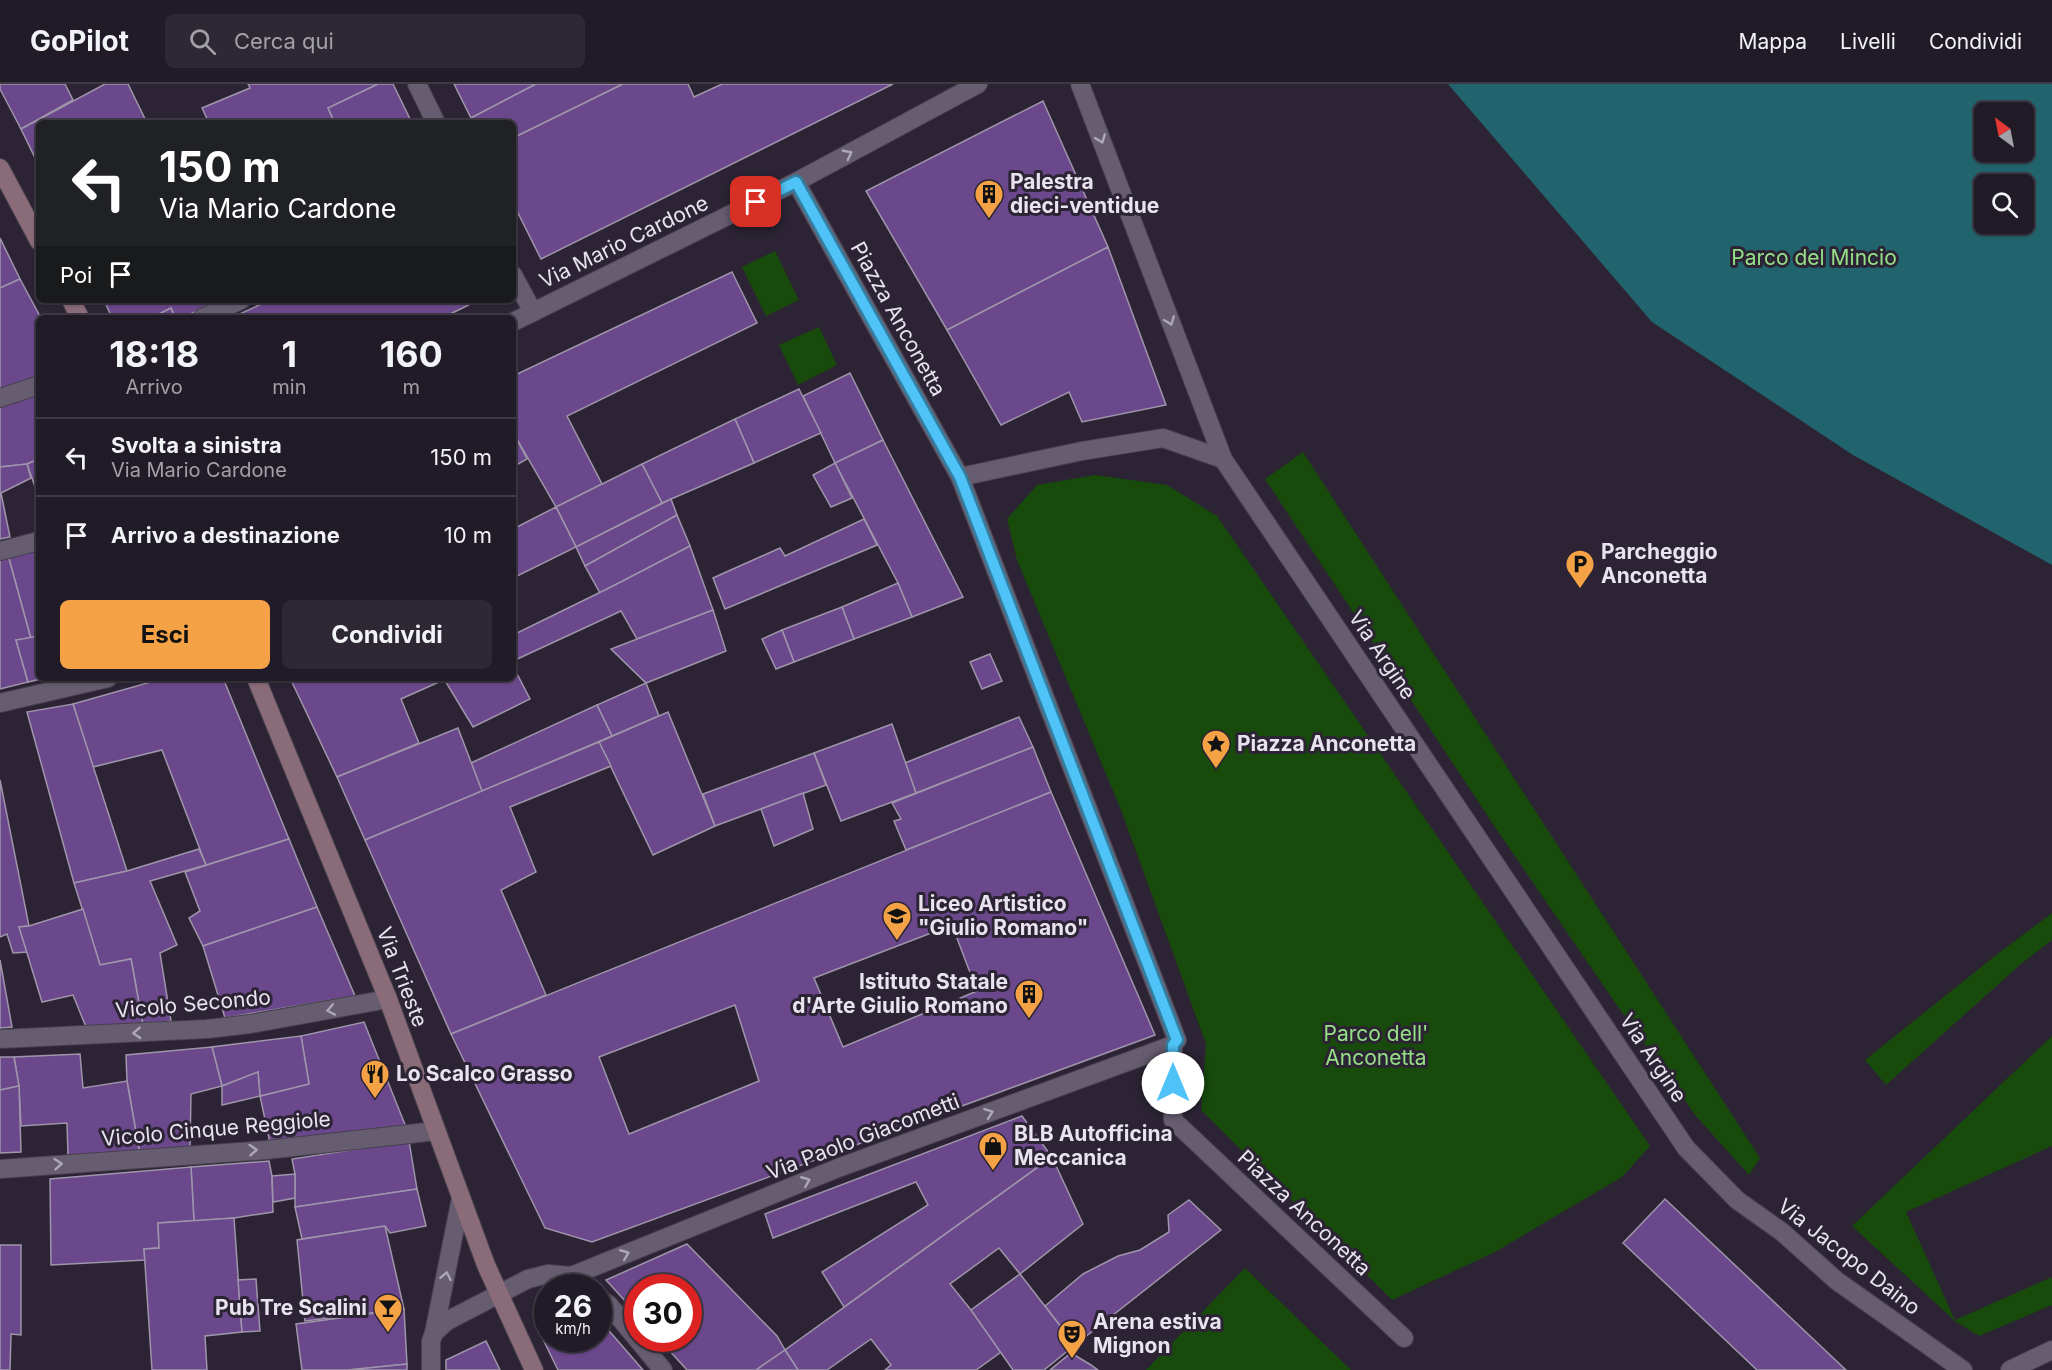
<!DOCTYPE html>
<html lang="it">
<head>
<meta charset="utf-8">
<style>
  :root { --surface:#211b27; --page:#2d2833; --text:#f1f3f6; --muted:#a2a1a7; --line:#3e3944; --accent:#f5a246 }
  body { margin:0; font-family:Inter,sans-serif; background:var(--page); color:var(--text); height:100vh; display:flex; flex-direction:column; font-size:22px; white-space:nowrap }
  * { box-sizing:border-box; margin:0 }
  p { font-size:20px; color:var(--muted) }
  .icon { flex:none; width:33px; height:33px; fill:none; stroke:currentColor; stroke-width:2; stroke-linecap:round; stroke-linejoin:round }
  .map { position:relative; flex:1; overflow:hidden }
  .side { position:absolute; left:36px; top:231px; width:480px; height:366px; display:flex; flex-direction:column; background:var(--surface); border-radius:9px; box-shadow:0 2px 4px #0004,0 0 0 2px var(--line) }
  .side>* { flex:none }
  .top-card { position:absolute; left:36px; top:36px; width:480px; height:183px; border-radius:9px; box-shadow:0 2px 4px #0004,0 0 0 2px var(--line); background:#202124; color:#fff; overflow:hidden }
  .needle { width:39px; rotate:328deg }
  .controls { position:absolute; left:1974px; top:18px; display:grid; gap:12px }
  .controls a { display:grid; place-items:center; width:60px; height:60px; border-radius:9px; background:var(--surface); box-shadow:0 2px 4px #0004,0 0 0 2px var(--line); font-size:30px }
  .speed { position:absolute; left:534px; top:1190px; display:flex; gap:12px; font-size:30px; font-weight:700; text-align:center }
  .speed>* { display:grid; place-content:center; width:78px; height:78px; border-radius:50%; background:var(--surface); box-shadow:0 2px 4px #0004,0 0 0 2px var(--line); line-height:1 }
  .speed small { font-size:15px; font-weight:400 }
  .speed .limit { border:9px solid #d22; background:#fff; color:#111 }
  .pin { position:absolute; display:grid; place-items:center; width:51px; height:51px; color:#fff; margin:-26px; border-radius:12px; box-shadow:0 3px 9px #0006 }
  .me { position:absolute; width:66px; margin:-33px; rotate:0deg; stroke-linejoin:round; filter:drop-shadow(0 0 4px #0008) }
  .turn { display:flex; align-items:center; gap:21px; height:126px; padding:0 24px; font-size:27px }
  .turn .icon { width:78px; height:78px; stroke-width:2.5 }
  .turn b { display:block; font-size:42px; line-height:51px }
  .then { display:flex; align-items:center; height:57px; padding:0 24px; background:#0003; gap:12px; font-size:22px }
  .eta { display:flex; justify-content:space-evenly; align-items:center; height:102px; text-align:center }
  .eta b { font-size:36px; font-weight:700; line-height:42px }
  .button { display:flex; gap:12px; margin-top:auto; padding:12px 24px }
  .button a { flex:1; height:69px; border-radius:9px; background:var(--accent); color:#111; font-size:24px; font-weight:700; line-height:69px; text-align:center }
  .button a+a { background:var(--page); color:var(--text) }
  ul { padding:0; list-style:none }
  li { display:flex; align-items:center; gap:18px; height:78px; padding:0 24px; border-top:2px solid var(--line) }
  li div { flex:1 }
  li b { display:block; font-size:22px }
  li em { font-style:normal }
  header { display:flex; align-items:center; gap:36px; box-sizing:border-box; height:84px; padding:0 30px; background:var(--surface); border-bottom:2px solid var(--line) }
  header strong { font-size:28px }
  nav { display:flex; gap:33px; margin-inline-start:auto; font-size:21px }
  .search { width:420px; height:54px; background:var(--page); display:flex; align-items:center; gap:15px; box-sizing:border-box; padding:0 21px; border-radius:9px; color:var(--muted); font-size:22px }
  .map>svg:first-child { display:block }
  .green { fill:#184a0c }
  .water { fill:#21646e; fill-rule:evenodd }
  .building { fill:#6b488c; stroke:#9f95aa; stroke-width:1.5; fill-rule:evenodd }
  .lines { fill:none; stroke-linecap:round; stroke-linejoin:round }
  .lane-casing { stroke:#47404e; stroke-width:20 }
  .street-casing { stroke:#47404e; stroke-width:20 }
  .secondary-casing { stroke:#47404e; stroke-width:20 }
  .lane { stroke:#665d70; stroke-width:18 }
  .street { stroke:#665d70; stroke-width:18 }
  .secondary { stroke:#8a6b78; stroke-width:18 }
  .oneway { stroke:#aea7b5 }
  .route-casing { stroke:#337fa1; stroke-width:15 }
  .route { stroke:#4fc3f7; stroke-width:10 }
  .labels { text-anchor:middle; stroke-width:6; stroke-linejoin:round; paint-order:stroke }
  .poi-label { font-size:21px; font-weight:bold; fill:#e8e3ee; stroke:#2c2434; text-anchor:start }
  .street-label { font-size:21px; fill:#e8e3ee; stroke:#2c2434 }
  .park-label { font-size:21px; fill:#95e086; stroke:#2c2434 }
</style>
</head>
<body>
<header>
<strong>GoPilot</strong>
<div class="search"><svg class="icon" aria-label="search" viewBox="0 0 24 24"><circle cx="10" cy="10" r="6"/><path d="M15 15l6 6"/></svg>Cerca qui</div>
<nav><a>Mappa</a><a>Livelli</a><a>Condividi</a></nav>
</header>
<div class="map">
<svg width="2052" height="1286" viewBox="0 0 2052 1286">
  <rect width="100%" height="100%" fill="#2c2434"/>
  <g class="green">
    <polygon points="775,167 799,216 766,232 742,183"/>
    <polygon points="819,243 837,281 798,301 779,261"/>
    <polygon points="1303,368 1760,1074 1749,1091 1696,1032 1616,920 1495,743 1265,395"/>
    <polygon points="1095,391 1167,401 1217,432 1650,1062 1622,1093 1495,1168 1392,1216 1201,1026 1206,960 1121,726 1017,476 1007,435 1037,401"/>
    <polygon points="2052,829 2052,856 2021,880 1886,1001 1865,976 2000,868"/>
    <polygon points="2052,952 2052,1062 1906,1128 1955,1236 2052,1193 2052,1221 1979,1252 1955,1237 1852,1142"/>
    <polygon points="1245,1184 1351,1286 1146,1286"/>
  </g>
  <path class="water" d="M 1448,0 L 2052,0 L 2052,481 L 1853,371 L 1652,238 ZM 1984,28 L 2024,28 L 2024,68 L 1984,68 ZM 1984,100 L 2024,100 L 2024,140 L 1984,140 Z"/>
  <g class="building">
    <polygon points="0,0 65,0 73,16 21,45 0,5"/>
    <polygon points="105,0 128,0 147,39 39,39 39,82 21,45"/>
    <polygon points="248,0 378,0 328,24 335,39 209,39 202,24 250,4"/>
    <polygon points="378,0 393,0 412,39 335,39 328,24"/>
    <polygon points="454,0 536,0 471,34"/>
    <polygon points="536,0 623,0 513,54 513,39 473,39 471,34"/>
    <polygon points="623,0 688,0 694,13 722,0 893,0 541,175 513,119 513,54"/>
    <polygon points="1043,17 1108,163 947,246 866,107"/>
    <polygon points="0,154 20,195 0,204"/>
    <polygon points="1108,163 1166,321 1082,338 1069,308 1001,341 947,246"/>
    <polygon points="732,188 757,239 567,332 602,400 556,423 513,348 513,292"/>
    <polygon points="20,195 41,234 39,234 39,294 0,307 0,204"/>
    <polygon points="104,216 220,216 182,234 176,234 171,224 151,234 112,234"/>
    <polygon points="270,216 479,216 442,234 231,234"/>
    <polygon points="171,224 175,234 151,234"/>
    <polygon points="850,289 883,356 835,379 803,312"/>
    <polygon points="799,305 821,349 754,379 735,335"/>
    <polygon points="39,307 39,375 27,380 0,383 0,320"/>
    <polygon points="735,335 754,379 662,419 642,380"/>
    <polygon points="513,348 527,375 513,383"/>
    <polygon points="883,356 963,513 912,533 898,499 835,379"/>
    <polygon points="39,375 39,414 27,380"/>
    <polygon points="835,379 852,414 831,423 813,391"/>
    <polygon points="27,380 31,394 1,409 10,453 0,455 0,383"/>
    <polygon points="642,380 662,419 576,463 556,423"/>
    <polygon points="671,415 677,431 585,482 576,463"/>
    <polygon points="556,423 576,463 513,494 513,445"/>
    <polygon points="677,431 690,462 600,509 585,482"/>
    <polygon points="864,435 877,461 725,525 713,494 780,464 785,472"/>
    <polygon points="39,462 39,552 31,555 8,471"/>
    <polygon points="690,462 713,526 637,555 621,527 513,577 513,551 613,502"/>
    <polygon points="8,471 31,555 16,556 28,598 0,605 0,473"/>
    <polygon points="898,499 912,533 854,555 842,523"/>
    <polygon points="842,523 854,555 794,578 782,546"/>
    <polygon points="713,526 726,567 646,599 611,565"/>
    <polygon points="782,546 794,578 776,585 762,555"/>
    <polygon points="39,552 39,594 45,594 28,598 16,556"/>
    <polygon points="990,570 1002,597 982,605 970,578"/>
    <polygon points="513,582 530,615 473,643 444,595 513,594"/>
    <polygon points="165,594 223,594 289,755 206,781 162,666 93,683 73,620"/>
    <polygon points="290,594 448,594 401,615 419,659 337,693"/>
    <polygon points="646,599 659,632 612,652 597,621"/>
    <polygon points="73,620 127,787 74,799 27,628"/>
    <polygon points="597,621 612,652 482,707 471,679"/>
    <polygon points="668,628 715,742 653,771 599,658"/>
    <polygon points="1019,633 1033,663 916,709 905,679"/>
    <polygon points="892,640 916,709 841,737 814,669"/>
    <polygon points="458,644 482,707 365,756 337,693"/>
    <polygon points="599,658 611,682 510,723 536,788 501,806 546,911 451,950 365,756"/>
    <polygon points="1033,663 1051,708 906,766 894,737 901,735 892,719"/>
    <polygon points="814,669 826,701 715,742 703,710"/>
    <polygon points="0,696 29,842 19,843 27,868 13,869 7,850 0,853"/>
    <path d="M 1051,708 L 1155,951 L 592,1158 L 545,1144 L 451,950 ZM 952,841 L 977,907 L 843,963 L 814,894 ZM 735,921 L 759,997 L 629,1050 L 599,973 Z"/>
    <polygon points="803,709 813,745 774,762 761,725"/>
    <polygon points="289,755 317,823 203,862 189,834 200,827 185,788"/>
    <polygon points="199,765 206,781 150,797 177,861 160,869 171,937 143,941 131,875 100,881 74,799 127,787"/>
    <polygon points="317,823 355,912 225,934 203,862"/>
    <polygon points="83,825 100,881 131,875 143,941 86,943 73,911 42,918 19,843 29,842"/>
    <polygon points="0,876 12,943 0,944"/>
    <polygon points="364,938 406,1043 270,1059 260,1012 309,1000 301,952"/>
    <polygon points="301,952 309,1000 260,1012 258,988 222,1002 212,963"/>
    <polygon points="212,963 222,1002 191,1010 190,1064 140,1071 127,997 126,971"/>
    <polygon points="80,970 83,1004 127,997 140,1071 68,1072 67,1039 21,1042 19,1002 14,973"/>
    <polygon points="0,973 14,973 19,1002 0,1006"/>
    <polygon points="258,988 260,1012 222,1021 222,1002"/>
    <polygon points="19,1002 21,1068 0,1069 0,1006"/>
    <polygon points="1022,1032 1052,1073 844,1223 822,1188 928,1121 916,1098 773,1154 765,1130"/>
    <polygon points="409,1057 417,1105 295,1123 295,1090 292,1075"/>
    <polygon points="1052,1073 1083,1140 1020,1190 999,1164 950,1200 971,1226 1001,1268 976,1286 885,1286 891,1281 871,1255 827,1286 798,1286 785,1266"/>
    <polygon points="269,1077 272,1092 273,1128 234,1134 194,1137 191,1083"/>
    <polygon points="191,1083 194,1137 158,1139 159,1164 144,1165 145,1176 51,1181 50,1095"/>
    <polygon points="295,1090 295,1114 273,1118 272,1092"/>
    <polygon points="417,1105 426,1142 390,1149 385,1142 302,1155 295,1123"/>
    <polygon points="1665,1115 1846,1286 1757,1286 1623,1159"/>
    <polygon points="1189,1116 1221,1146 1075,1261 1045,1222 1083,1190 1118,1172 1140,1166 1169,1148 1168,1131"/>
    <polygon points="234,1134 242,1248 205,1252 207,1286 152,1286 144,1165 159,1164 158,1139"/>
    <polygon points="385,1142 404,1225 305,1237 297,1156"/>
    <polygon points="687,1160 777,1252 785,1266 756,1286 687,1286 658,1254 688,1254 688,1203 638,1203 638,1231 606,1196"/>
    <polygon points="0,1161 21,1161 21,1251 11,1250 10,1286 0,1286"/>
    <polygon points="1020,1190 1075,1261 1044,1286 1013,1286 971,1226"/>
    <polygon points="256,1195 260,1247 242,1248 238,1196"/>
    <polygon points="404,1225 407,1280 348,1286 302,1286 296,1240"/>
    <polygon points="598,1234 643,1286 558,1286 536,1241 548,1235 548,1254 598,1254"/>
    <polygon points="486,1257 500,1286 446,1286 446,1276"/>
    <polygon points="785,1266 798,1286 756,1286"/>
    <polygon points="1071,1269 1091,1281 1098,1286 1050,1286"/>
    <polygon points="407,1280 407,1286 348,1286"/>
  </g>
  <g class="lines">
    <g class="lane-casing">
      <polyline id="lane" points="202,234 241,216"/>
    </g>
    <g class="street-casing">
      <g id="street">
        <polyline points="417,0 436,39"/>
        <polyline points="1080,0 1223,375 1686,1064 1737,1116 1782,1148 1837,1197 1963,1286"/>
        <polyline points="796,98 960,393 1177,956 1173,961 1173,1036 1404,1254"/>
        <polyline points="513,191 533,228"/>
        <polyline points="513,238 796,98 978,0"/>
        <polyline points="0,314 39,301"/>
        <polyline points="960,393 1082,367 1163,354 1223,375"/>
        <polyline points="0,467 39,457"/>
        <polyline points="0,619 108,594"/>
        <polyline points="0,955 207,945 250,940 388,915"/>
        <polyline points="0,1085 266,1066 436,1047"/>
        <polyline points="571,1192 838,1084 1173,961"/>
        <polyline points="598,1213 609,1221 663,1286"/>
        <polyline points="434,1249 461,1114"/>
        <polyline points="431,1286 431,1257 434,1249 447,1237 528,1195 548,1190 571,1192 585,1203"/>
        <polyline points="2010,1286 2052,1266"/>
      </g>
    </g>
    <g class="secondary-casing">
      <g id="secondary">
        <polyline points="0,84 39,157"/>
        <polyline points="71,216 80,234"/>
        <polyline points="256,594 388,915 486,1181 534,1286"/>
      </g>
    </g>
    <use href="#lane" class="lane"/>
    <use href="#street" class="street"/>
    <use href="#secondary" class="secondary"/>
  </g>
  <defs><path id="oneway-chevron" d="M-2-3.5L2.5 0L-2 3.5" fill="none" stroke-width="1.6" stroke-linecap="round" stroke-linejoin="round" transform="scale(1.5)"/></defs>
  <g class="oneway">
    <use href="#oneway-chevron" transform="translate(1101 55) rotate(69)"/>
    <use href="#oneway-chevron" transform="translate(848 70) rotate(-28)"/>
    <use href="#oneway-chevron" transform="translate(1170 237) rotate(69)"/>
    <use href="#oneway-chevron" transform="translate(331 926) rotate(169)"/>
    <use href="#oneway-chevron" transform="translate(137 949) rotate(177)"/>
    <use href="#oneway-chevron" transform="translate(989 1029) rotate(-20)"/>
    <use href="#oneway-chevron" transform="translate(253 1066) rotate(-4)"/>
    <use href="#oneway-chevron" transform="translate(58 1080) rotate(-4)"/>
    <use href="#oneway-chevron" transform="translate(806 1097) rotate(-22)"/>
    <use href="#oneway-chevron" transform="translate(625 1170) rotate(-22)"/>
    <use href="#oneway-chevron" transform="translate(446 1192) rotate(-79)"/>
  </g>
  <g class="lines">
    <g class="route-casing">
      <polyline id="route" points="756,118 796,98 960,393 1177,956 1173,961 1173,999"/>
    </g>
    <use href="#route" class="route"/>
  </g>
  <defs>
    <g id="building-pin" transform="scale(1.5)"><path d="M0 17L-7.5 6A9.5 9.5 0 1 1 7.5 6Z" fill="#f5a246" stroke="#2c2434"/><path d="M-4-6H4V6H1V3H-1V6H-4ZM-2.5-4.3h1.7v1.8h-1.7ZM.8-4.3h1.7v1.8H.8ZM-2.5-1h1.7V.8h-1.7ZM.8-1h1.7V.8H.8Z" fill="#111"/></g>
    <g id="parking-pin" transform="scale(1.5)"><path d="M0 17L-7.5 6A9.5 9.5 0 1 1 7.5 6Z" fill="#f5a246" stroke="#2c2434"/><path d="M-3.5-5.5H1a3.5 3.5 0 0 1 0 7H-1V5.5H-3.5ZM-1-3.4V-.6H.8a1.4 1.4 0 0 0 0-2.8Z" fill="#111"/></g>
    <g id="sight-pin" transform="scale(1.5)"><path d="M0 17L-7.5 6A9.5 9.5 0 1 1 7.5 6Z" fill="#f5a246" stroke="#2c2434"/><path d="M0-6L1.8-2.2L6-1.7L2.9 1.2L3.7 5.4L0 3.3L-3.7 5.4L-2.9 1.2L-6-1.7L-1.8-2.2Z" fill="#111"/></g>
    <g id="school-pin" transform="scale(1.5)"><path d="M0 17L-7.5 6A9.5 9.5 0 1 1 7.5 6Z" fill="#f5a246" stroke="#2c2434"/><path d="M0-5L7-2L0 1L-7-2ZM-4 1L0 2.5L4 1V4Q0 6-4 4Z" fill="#111"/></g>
    <g id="restaurant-pin" transform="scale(1.5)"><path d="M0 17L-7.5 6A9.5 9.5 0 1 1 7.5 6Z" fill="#f5a246" stroke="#2c2434"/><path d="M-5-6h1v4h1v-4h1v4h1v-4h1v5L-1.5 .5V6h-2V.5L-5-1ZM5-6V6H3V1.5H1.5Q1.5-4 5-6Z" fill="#111"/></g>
    <g id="shop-pin" transform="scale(1.5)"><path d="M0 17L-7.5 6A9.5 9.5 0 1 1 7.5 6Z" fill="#f5a246" stroke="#2c2434"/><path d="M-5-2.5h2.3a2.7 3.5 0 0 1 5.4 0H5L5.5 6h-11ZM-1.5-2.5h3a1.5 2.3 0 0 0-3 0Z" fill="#111"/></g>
    <g id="bar-pin" transform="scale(1.5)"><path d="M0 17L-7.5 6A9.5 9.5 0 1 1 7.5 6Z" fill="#f5a246" stroke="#2c2434"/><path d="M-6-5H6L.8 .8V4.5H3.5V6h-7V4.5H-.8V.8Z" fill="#111"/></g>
    <g id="theatre-pin" transform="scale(1.5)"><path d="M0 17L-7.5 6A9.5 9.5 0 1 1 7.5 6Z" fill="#f5a246" stroke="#2c2434"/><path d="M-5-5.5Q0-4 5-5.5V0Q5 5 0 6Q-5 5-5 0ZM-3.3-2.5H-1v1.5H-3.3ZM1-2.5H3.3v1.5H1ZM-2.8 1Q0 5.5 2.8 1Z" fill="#111"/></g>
  </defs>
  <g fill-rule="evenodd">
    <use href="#building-pin" x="989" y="110"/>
    <use href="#parking-pin" x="1580" y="480"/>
    <use href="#sight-pin" x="1216" y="660"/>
    <use href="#school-pin" x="897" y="832"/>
    <use href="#building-pin" x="1029" y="910"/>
    <use href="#restaurant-pin" x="375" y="990"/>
    <use href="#shop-pin" x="993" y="1062"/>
    <use href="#bar-pin" x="388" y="1224"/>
    <use href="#theatre-pin" x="1072" y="1250"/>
  </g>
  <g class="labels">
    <g class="poi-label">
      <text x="1010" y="105">Palestra<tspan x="1010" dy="24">dieci-ventidue</tspan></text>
      <text x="1601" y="475">Parcheggio<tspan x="1601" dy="24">Anconetta</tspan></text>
      <text x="1237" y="667">Piazza Anconetta</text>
      <text x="918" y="827">Liceo Artistico<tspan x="918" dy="24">"Giulio Romano"</tspan></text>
      <text x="1008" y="905" text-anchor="end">Istituto Statale<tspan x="1008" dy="24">d'Arte Giulio Romano</tspan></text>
      <text x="396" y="997">Lo Scalco Grasso</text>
      <text x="1014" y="1057">BLB Autofficina<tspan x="1014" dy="24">Meccanica</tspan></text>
      <text x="367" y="1231" text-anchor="end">Pub Tre Scalini</text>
      <text x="1093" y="1245">Arena estiva<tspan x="1093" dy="24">Mignon</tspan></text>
    </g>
    <g class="street-label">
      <text transform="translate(624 158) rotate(-26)" y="7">Via Mario Cardone</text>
      <text transform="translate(898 235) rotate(61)" y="7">Piazza Anconetta</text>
      <text transform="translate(1382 571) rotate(56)" y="7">Via Argine</text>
      <text transform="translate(402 893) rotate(69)" y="7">Via Trieste</text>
      <text transform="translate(193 920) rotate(-5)" y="7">Vicolo Secondo</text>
      <text transform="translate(1653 974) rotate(56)" y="7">Via Argine</text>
      <text transform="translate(216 1045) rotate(-5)" y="7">Vicolo Cinque Reggiole</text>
      <text transform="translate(863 1053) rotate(-21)" y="7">Via Paolo Giacometti</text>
      <text transform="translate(1304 1129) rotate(43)" y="7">Piazza Anconetta</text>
      <text transform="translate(1849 1173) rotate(38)" y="7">Via Jacopo Daino</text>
    </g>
    <g class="park-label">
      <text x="1814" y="181">Parco del Mincio</text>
      <text x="1376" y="957">Parco dell'<tspan x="1376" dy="24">Anconetta</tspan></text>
    </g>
  </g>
</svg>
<div class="controls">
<a><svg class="needle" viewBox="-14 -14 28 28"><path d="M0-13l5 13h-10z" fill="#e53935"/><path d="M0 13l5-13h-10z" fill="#a2a1a7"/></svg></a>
<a><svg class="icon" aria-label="search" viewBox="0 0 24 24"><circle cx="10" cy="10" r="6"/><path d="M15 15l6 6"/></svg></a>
</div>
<div class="speed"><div>26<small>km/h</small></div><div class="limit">30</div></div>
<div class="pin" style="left:756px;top:118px;background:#d93025"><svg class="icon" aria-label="arrive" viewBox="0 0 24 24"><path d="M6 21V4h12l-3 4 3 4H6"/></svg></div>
<svg class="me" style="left:1173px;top:999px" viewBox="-20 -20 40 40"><circle r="19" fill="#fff"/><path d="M0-13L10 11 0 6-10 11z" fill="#4fc3f7"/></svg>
<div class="top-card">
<div class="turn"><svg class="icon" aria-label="left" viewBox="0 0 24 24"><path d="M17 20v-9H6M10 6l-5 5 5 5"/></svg><div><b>150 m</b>Via Mario Cardone</div></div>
<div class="then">Poi<svg class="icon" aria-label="arrive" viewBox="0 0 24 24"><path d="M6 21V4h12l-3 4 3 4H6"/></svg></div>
</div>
<section class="side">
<div class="eta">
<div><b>18:18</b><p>Arrivo</p></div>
<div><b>1</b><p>min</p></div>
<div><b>160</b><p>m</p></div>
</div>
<ul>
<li><svg class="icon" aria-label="left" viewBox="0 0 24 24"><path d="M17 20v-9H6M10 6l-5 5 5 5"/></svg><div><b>Svolta a sinistra</b><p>Via Mario Cardone</p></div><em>150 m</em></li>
<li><svg class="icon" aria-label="arrive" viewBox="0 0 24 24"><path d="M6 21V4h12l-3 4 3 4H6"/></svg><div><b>Arrivo a destinazione</b></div><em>10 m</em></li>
</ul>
<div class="button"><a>Esci</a><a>Condividi</a></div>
</section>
</div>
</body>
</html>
